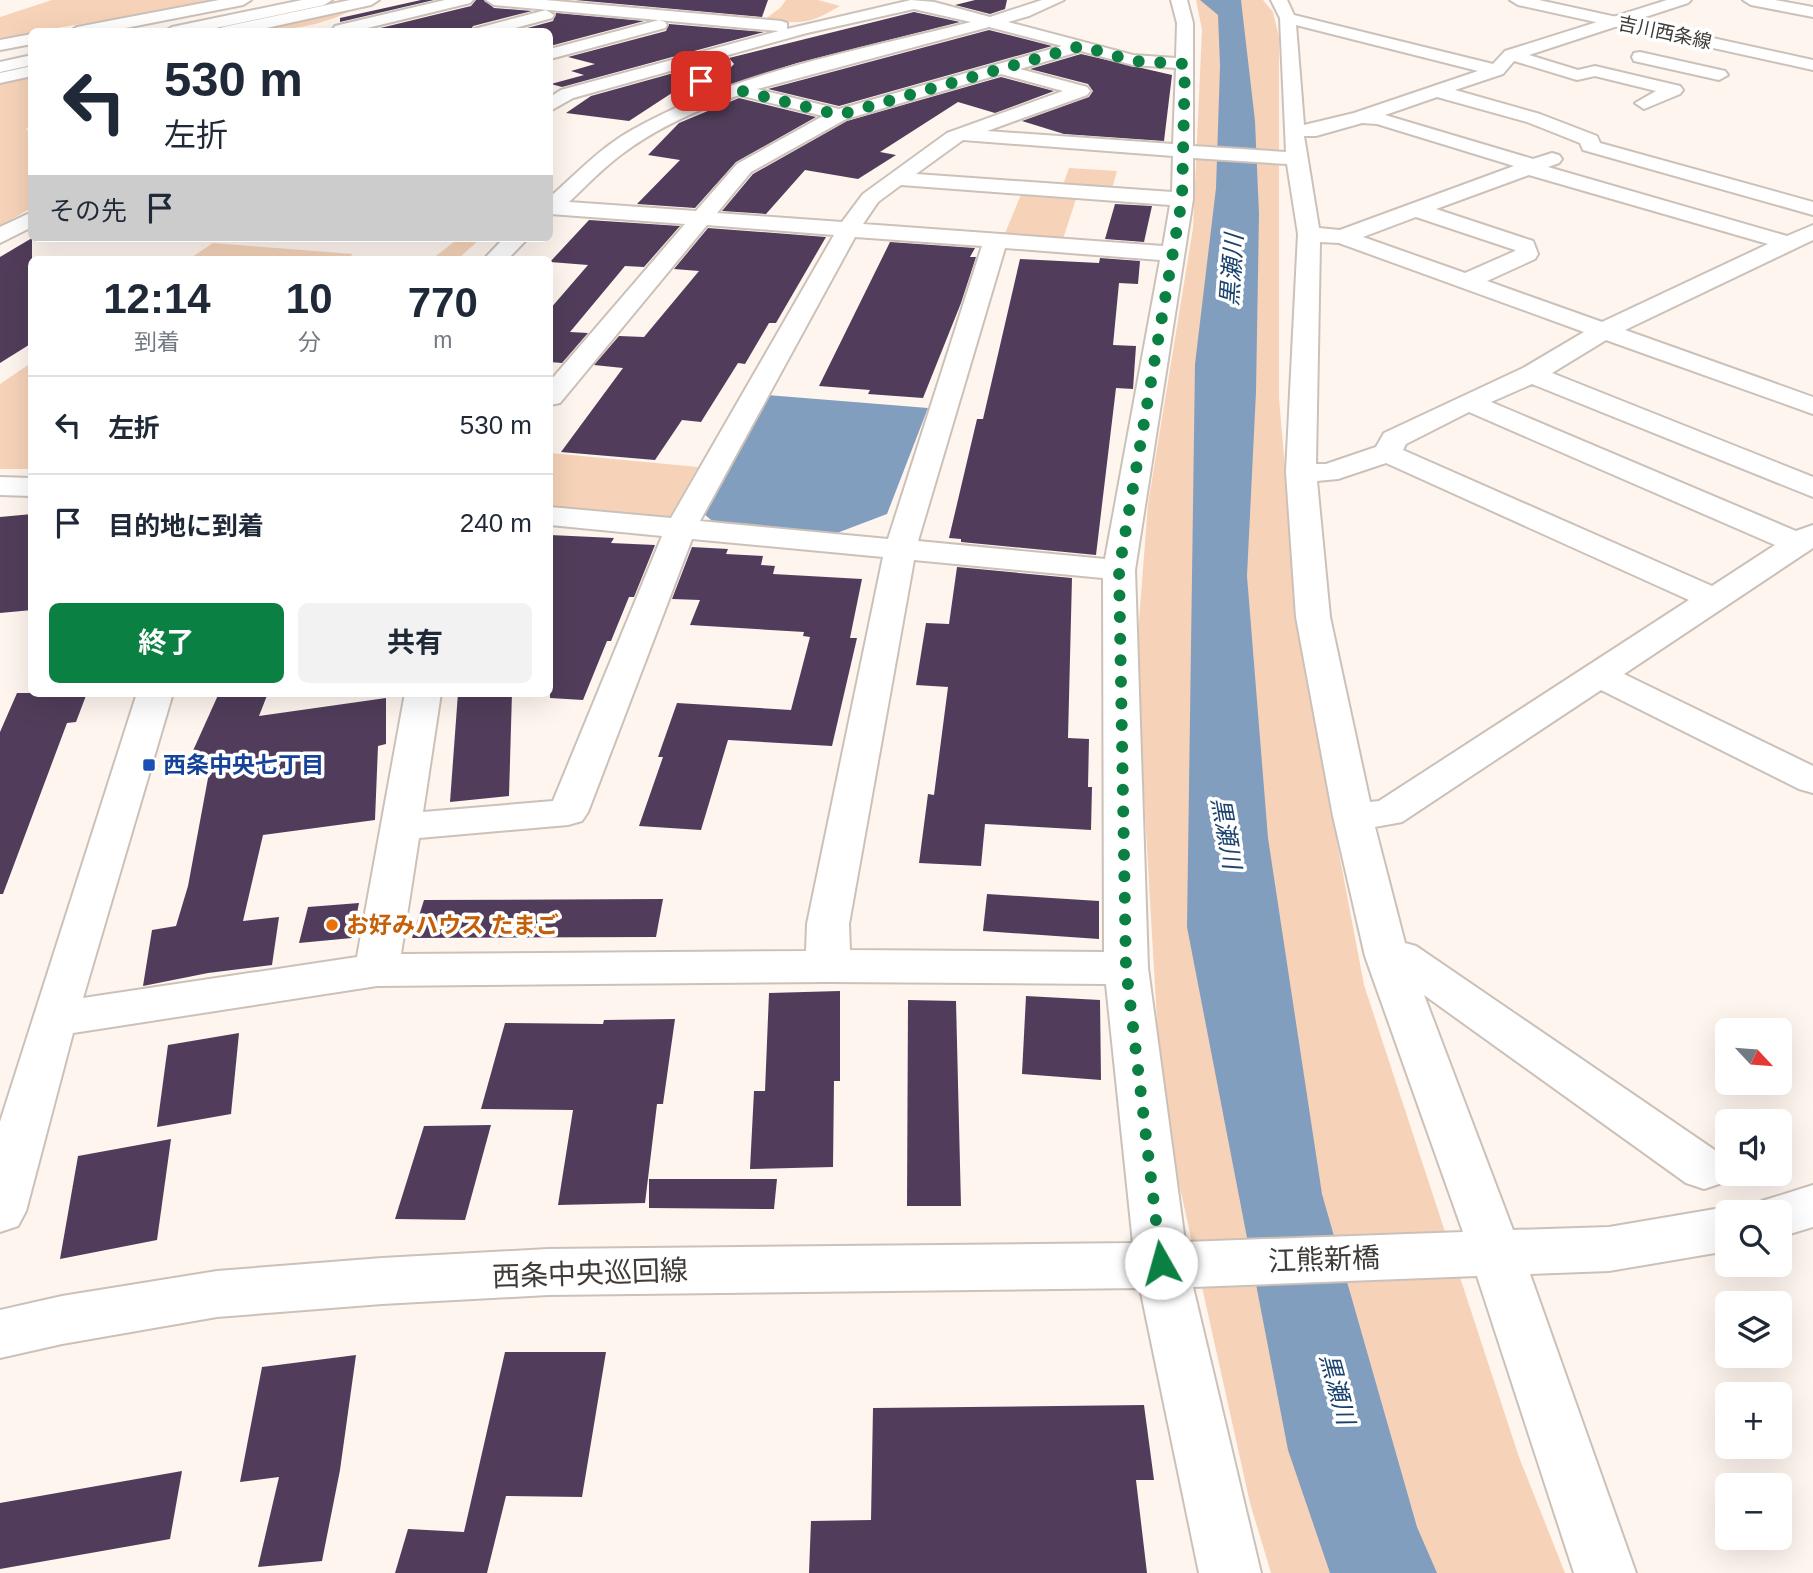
<!DOCTYPE html>
<html lang="ja">
<head>
<meta charset="utf-8">
<style>
  :root { --surface:#fff; --page:#f2f2f3; --text:#1f2937; --muted:#747a83; --line:#e0e1e3; --accent:#0b8043 }
  body { margin:0; font-family:Arial,"Noto Sans JP",sans-serif; background:var(--page); color:var(--text); height:100vh; display:flex; flex-direction:column; font-size:26px; white-space:nowrap }
  * { box-sizing:border-box; margin:0 }
  p { font-size:23px; color:var(--muted) }
  .icon { flex:none; width:38px; height:38px; fill:none; stroke:currentColor; stroke-width:2; stroke-linecap:round; stroke-linejoin:round }
  .map { position:relative; flex:1; overflow:hidden }
  .sheet { position:absolute; left:28px; top:256px; width:525px; height:441px; display:flex; flex-direction:column; background:var(--surface); border-radius:10px; box-shadow:0 7px 28px #0002 }
  .sheet>* { flex:none }
  .guide { position:absolute; left:28px; top:28px; width:525px; height:214px; border-radius:10px; box-shadow:0 7px 28px #0002; background:#fff; color:var(--text); overflow:hidden }
  .needle { width:46px; rotate:116deg }
  .tools { position:absolute; left:1715px; top:1018px; display:grid; gap:14px }
  .tools a { display:grid; place-items:center; width:77px; height:77px; border-radius:10px; background:var(--surface); box-shadow:0 7px 28px #0002; font-size:35px }
  .pin { position:absolute; display:grid; place-items:center; width:60px; height:60px; color:#fff; margin:-30px; border-radius:14px; box-shadow:0 4px 10px #0006 }
  .me { position:absolute; width:77px; margin:-38px; rotate:353deg; stroke-linejoin:round; filter:drop-shadow(0 0 5px #0008) }
  .turn { display:flex; align-items:center; gap:24px; height:147px; padding:0 21px; font-size:32px }
  .turn .icon { width:91px; height:91px; stroke-width:2.5 }
  .turn b { display:block; font-size:49px; line-height:60px }
  .then { display:flex; align-items:center; height:66px; padding:0 21px; background:#0003; gap:14px; font-size:26px }
  .eta { display:flex; justify-content:space-evenly; align-items:center; height:119px; text-align:center }
  .eta b { font-size:42px; font-weight:700; line-height:49px }
  .cta { display:flex; gap:14px; margin-top:auto; padding:14px 21px }
  .cta a { flex:1; height:80px; border-radius:10px; background:var(--accent); color:#fff; font-size:28px; font-weight:700; line-height:80px; text-align:center }
  .cta a+a { background:var(--page); color:var(--text) }
  ul { padding:0; list-style:none }
  li { display:flex; align-items:center; gap:21px; height:98px; padding:0 21px; border-top:2px solid var(--line) }
  li div { flex:1 }
  li b { display:block; font-size:26px }
  li em { font-style:normal }
  .map>svg:first-child { display:block }
  .green { fill:#f6d3b8 }
  .water { fill:#829ebe }
  .building { fill:#513d5b }
  .lines { fill:none; stroke-linecap:round; stroke-linejoin:round }
  .minor-casing { stroke:#cbc1b9; stroke-width:4 }
  .major-casing { stroke:#cbc1b9; stroke-width:4 }
  .highway-casing { stroke:#cbc1b9; stroke-width:4 }
  .minor { fill:#fff; fill-rule:evenodd }
  .major { fill:#fff; fill-rule:evenodd }
  .highway { fill:#fff; fill-rule:evenodd }
  .route { stroke:#0b8043; stroke-width:12; stroke-dasharray:0 21.6 }
  .transit-dot { fill:#1a4fb4; stroke:#fff; stroke-width:2.5 }
  .food-dot { fill:#e8710a; stroke:#fff; stroke-width:2.5 }
  .labels { text-anchor:middle; stroke-width:7; stroke-linejoin:round; paint-order:stroke }
  .far-street-label { font-size:19px; fill:#3f3b38; stroke:#fff }
  .transit-label { font-size:23px; font-weight:bold; fill:#164399; stroke:#fff; text-anchor:start }
  .food-label { font-size:23px; font-weight:bold; fill:#c56008; stroke:#fff; text-anchor:start }
  .water-label { font-size:24px; font-style:italic; fill:#1a436e; stroke:#fff }
  .near-street-label { font-size:28px; fill:#3f3b38; stroke:#fff }
</style>
</head>
<body>
<div class="map">
<svg width="1813" height="1573" viewBox="0 0 1813 1573">
  <rect width="100%" height="100%" fill="#fef5ef"/>
  <g class="green">
    <polygon points="52,0 228,0 32,32 0,40 0,17"/>
    <path d="M 786,0 L 818,0 L 840,6 C 806,26 802,23 764,20 L 780,8 Z"/>
    <polygon points="1196,0 1263,0 1273,12 1279,37 1279,398 1301,652 1364,985 1519,1457 1565,1573 1271,1573 1250,1503 1162,1107 1136,659 1148,504 1193,228 1202,30"/>
    <path d="M 360,5 C 325,28 280,31 239,32 Z"/>
    <polygon points="31,74 31,125 26,129 31,135 31,208 0,226 0,81"/>
    <polygon points="1069,168 1117,171 1111,192 1062,188"/>
    <polygon points="1022,192 1077,196 1062,242 1003,238"/>
    <polygon points="459,238 481,238 458,259 432,259"/>
    <polygon points="213,243 225,244 353,254 347,259 189,259"/>
    <polygon points="31,363 31,469 0,469 0,384"/>
    <polygon points="550,453 698,467 670,516 656,519 550,509"/>
  </g>
  <g class="water">
    <polygon points="1200,0 1241,0 1255,121 1259,214 1256,392 1247,576 1268,838 1322,1194 1417,1527 1437,1573 1330,1573 1288,1450 1187,927 1195,364 1216,188 1220,66 1218,15"/>
    <polygon points="767,395 928,408 887,514 829,536 717,525 704,514"/>
  </g>
  <g class="building">
    <polygon points="421,0 434,0 340,22 340,18"/>
    <polygon points="476,0 484,0 494,8 532,11 473,26 470,32 364,32 471,6"/>
    <polygon points="575,0 768,0 762,17"/>
    <polygon points="975,0 1007,0 1005,9 990,14 955,5"/>
    <polygon points="914,12 960,22 797,63 707,92 734,64 729,58"/>
    <polygon points="556,13 644,21 550,46 550,32 513,32 553,21"/>
    <polygon points="669,24 764,32 562,87 551,84 584,75 571,71 595,64 568,57 666,31"/>
    <polygon points="989,30 1052,46 839,106 768,89"/>
    <polygon points="1081,54 1172,75 1164,141 1064,134 1022,121 1089,97 1093,91 1088,84 1030,69"/>
    <polygon points="724,59 629,121 566,113 591,96"/>
    <polygon points="1001,77 1054,91 995,113 958,102 880,152 896,155 858,179 805,170 766,214 722,211 753,174 847,121"/>
    <polygon points="739,98 816,117 736,162 695,208 637,204 680,160 648,155 679,123"/>
    <polygon points="1115,204 1152,206 1144,242 1105,239"/>
    <polygon points="589,220 680,226 644,267 625,266 570,332 588,333 562,363 550,362 550,309 588,265 550,262"/>
    <polygon points="708,228 826,237 776,323 769,323 745,364 738,363 701,422 682,420 655,460 561,452 623,368 594,365 619,336 644,337 699,271 674,269"/>
    <polygon points="32,238 32,343 0,363 0,257"/>
    <polygon points="890,242 975,248 970,257 976,257 961,303 923,398 868,394 870,390 819,386"/>
    <polygon points="1100,258 1140,261 1138,284 1119,283 1113,345 1136,346 1133,389 1116,388 1096,555 961,542 961,539 949,538 977,419 983,419 1020,259 1099,263"/>
    <polygon points="32,514 32,610 0,613 0,517"/>
    <polygon points="550,535 614,538 611,543 655,545 634,597 629,597 611,641 607,641 583,700 550,698"/>
    <polygon points="692,547 728,549 726,554 763,556 761,565 775,566 773,574 862,579 850,638 857,638 832,746 728,740 701,830 639,826 663,757 658,757 677,703 791,710 810,637 803,636 804,632 690,625 700,600 672,599"/>
    <polygon points="957,567 1072,578 1068,738 1089,739 1088,787 1092,787 1091,830 985,824 981,866 919,863 928,794 934,795 948,687 916,685 926,623 949,624"/>
    <polygon points="17,693 87,693 76,722 67,723 3,894 0,894 0,732"/>
    <polygon points="219,693 268,693 259,716 386,698 386,744 378,746 375,820 263,835 243,921 279,917 272,965 208,973 143,986 152,930 176,926 188,886 211,762 187,764"/>
    <polygon points="458,693 512,693 509,796 450,802"/>
    <polygon points="987,894 1099,901 1099,939 983,931"/>
    <polygon points="663,899 656,937 412,938 424,900"/>
    <polygon points="359,903 352,938 299,943 308,907"/>
    <polygon points="840,991 840,1081 834,1081 833,1167 750,1169 754,1091 765,1091 769,993"/>
    <polygon points="1026,996 1100,1000 1101,1080 1022,1074"/>
    <polygon points="908,1000 956,1001 961,1206 907,1206"/>
    <polygon points="675,1019 663,1104 657,1104 645,1203 558,1205 573,1110 481,1109 505,1023 603,1024 604,1020"/>
    <polygon points="239,1033 231,1114 157,1127 168,1045"/>
    <polygon points="491,1125 465,1220 395,1219 424,1126"/>
    <polygon points="171,1139 157,1240 60,1259 78,1156"/>
    <polygon points="649,1179 777,1179 774,1209 649,1208"/>
    <polygon points="505,1352 606,1352 582,1497 506,1496 487,1573 395,1573 408,1529 464,1532"/>
    <polygon points="356,1355 340,1470 322,1561 258,1567 279,1477 240,1482 262,1367"/>
    <polygon points="1144,1405 1154,1480 1136,1480 1147,1573 809,1573 811,1521 871,1520 873,1408"/>
    <polygon points="182,1471 170,1539 0,1569 0,1503"/>
  </g>
  <g class="lines">
    <g class="minor-casing">
      <g id="minor">
        <polygon points="219,0 251,0 243,5 105,32 69,32 77,27"/>
        <polygon points="350,0 379,0 371,5 248,32 215,32 223,27"/>
        <polygon points="445,0 473,0 470,3 351,32 335,32 333,29 335,26"/>
        <path d="M 486,0 L 545,0 L 781,21 L 787,23 L 787,29 L 911,0 L 934,2 L 990,17 L 1042,0 L 1064,0 L 1029,16 L 1008,22 L 1133,55 L 1176,58 L 1177,23 L 1171,0 L 1187,0 L 1193,23 L 1193,146 L 1286,152 L 1280,18 L 1271,0 L 1287,0 L 1294,15 L 1493,64 L 1505,51 L 1667,0 L 1691,0 L 1688,3 L 1529,55 L 1578,70 L 1595,66 L 1680,86 L 1683,90 L 1680,94 L 1644,109 L 1635,103 L 1656,91 L 1595,76 L 1577,80 L 1514,61 L 1503,74 L 1455,90 L 1540,114 L 1597,136 L 1600,143 L 1813,202 L 1813,215 L 1583,150 L 1580,143 L 1527,122 L 1437,97 L 1385,115 L 1533,159 L 1552,153 L 1559,155 L 1562,159 L 1559,163 L 1548,167 L 1787,236 L 1813,225 L 1813,240 L 1625,330 L 1813,397 L 1813,414 L 1606,340 L 1552,373 L 1813,477 L 1813,497 L 1532,384 L 1491,402 L 1796,531 L 1813,525 L 1813,548 L 1624,674 L 1813,766 L 1813,793 L 1799,789 L 1601,690 L 1402,822 L 1375,827 L 1405,943 L 1416,946 L 1722,1155 L 1727,1166 L 1722,1183 L 1704,1189 L 1686,1183 L 1424,995 L 1513,1230 L 1609,1227 L 1727,1207 L 1743,1213 L 1727,1213 L 1727,1251 L 1609,1271 L 1530,1274 L 1636,1573 L 1574,1573 L 1477,1276 L 1193,1287 L 1261,1573 L 1199,1573 L 1140,1288 L 548,1295 L 382,1304 L 217,1317 L 62,1344 L 0,1358 L 0,1310 L 62,1296 L 217,1271 L 382,1258 L 548,1249 L 1133,1243 L 1106,984 L 828,982 L 377,986 L 73,1033 L 26,1211 L 18,1226 L 0,1232 L 0,1122 L 137,693 L 173,693 L 83,998 L 357,957 L 405,693 L 441,693 L 423,812 L 553,801 L 662,536 L 550,525 L 550,507 L 671,518 L 834,235 L 707,225 L 560,403 L 550,405 L 550,381 L 685,224 L 550,214 L 550,197 C 576,174 601,147 632,130 C 735,72 857,51 971,22 L 914,9 L 807,33 L 573,98 L 550,111 L 550,97 L 561,90 L 779,31 L 494,5 ZM 1296,25 L 1478,71 L 1354,113 L 1304,125 ZM 989,27 L 1062,46 L 839,109 L 757,89 ZM 1081,51 L 1133,65 L 1176,68 L 1173,144 L 987,131 L 1087,95 L 1090,91 L 1087,87 L 1020,69 ZM 1001,74 L 1063,91 L 947,133 L 863,194 L 842,222 L 717,213 L 751,172 L 846,119 ZM 739,95 L 823,116 L 737,164 L 696,211 L 569,202 C 586,186 603,168 622,154 C 656,128 699,109 739,95 ZM 1362,123 L 1377,124 L 1514,166 L 1340,230 L 1319,228 L 1304,136 L 1316,136 ZM 963,140 L 1173,156 L 1172,192 L 916,174 ZM 1193,158 L 1287,164 L 1298,234 L 1286,472 L 1296,617 L 1333,816 L 1365,956 L 1463,1232 L 1185,1242 L 1148,968 L 1135,570 L 1193,199 ZM 1529,175 L 1768,244 L 1602,322 L 1487,281 L 1535,259 L 1538,254 L 1533,241 L 1436,209 ZM 901,185 L 1170,205 L 1163,246 L 863,224 L 878,202 ZM 1416,217 L 1515,250 L 1515,251 L 1465,273 L 1363,237 ZM 855,237 L 982,246 L 888,539 L 700,521 ZM 1320,242 L 1339,243 L 1584,332 L 1523,368 L 1384,433 L 1376,447 L 1326,464 L 1316,464 ZM 1005,248 L 1160,260 L 1105,559 L 918,541 ZM 1469,412 L 1775,545 L 1712,586 L 1403,450 L 1406,444 ZM 1386,463 L 1689,600 L 1379,801 L 1370,802 L 1330,617 L 1317,481 L 1338,479 ZM 692,539 L 883,557 L 807,924 L 806,951 L 401,954 L 419,838 L 568,825 L 582,821 L 588,812 ZM 914,560 L 1103,578 L 1104,952 L 850,950 L 849,924 Z"/>
        <polygon points="1743,0 1775,0 1813,7 1813,17 1751,5"/>
        <polygon points="546,10 554,15 552,18 501,32 472,32 474,29"/>
        <polygon points="659,20 665,22 667,25 665,28 550,59 550,49"/>
        <polygon points="32,34 32,44 0,50 0,40"/>
        <polygon points="1640,52 1725,71 1728,75 1719,80 1634,61 1632,57 1634,53"/>
        <polygon points="32,66 32,76 0,83 0,73"/>
        <polygon points="32,212 32,227 0,243 0,227"/>
        <polygon points="504,238 528,238 508,259 484,259"/>
        <polygon points="0,477 32,478 32,496 0,495"/>
        <polygon points="1813,1185 1813,1227 1780,1237 1780,1213 1756,1213 1762,1201"/>
      </g>
    </g>
    <g class="major-casing">
      <polygon id="major" points="1510,0 1539,0 1813,60 1813,70 1518,5"/>
    </g>
    <g class="highway-casing">
      <g id="highway">
        <polygon points="302,0 332,0 324,5 197,32 164,32 172,27"/>
        <polygon points="32,55 32,65 0,72 0,62"/>
      </g>
    </g>
    <use href="#minor" class="minor"/>
    <use href="#major" class="major"/>
    <use href="#highway" class="highway"/>
  </g>
  <g class="lines">
    <polyline class="route" points="701,81 839,115 1081,46 1133,61 1185,64 1182,199 1119,570 1126,968 1161,1263"/>
  </g>
  <rect class="transit-dot" x="142" y="758" width="14" height="14" rx="3.5"/>
  <circle class="food-dot" cx="332" cy="925" r="7"/>
  <g class="labels">
    <g class="far-street-label">
      <text transform="translate(1665 32) rotate(12)" y="7">吉川西条線</text>
    </g>
    <g class="transit-label">
      <text x="163" y="773">西条中央七丁目</text>
    </g>
    <g class="food-label">
      <text x="346" y="933">お好みハウス たまご</text>
    </g>
    <g class="water-label">
      <text transform="translate(1232 270) rotate(-86)" y="8">黒瀬川</text>
      <text transform="translate(1226 833) rotate(80)" y="8">黒瀬川</text>
      <text transform="translate(1337 1389) rotate(75)" y="8">黒瀬川</text>
    </g>
    <g class="near-street-label">
      <text transform="translate(1324 1259) rotate(-2)" y="10">江熊新橋</text>
      <text transform="translate(590 1273) rotate(-2)" y="10">西条中央巡回線</text>
    </g>
  </g>
</svg>
<div class="tools">
<a><svg class="needle" viewBox="-14 -14 28 28"><path d="M0-13l5 13h-10z" fill="#e53935"/><path d="M0 13l5-13h-10z" fill="#747a83"/></svg></a>
<a><svg class="icon" aria-label="sound" viewBox="0 0 24 24"><path d="M4 9h4l5-4v14l-5-4H4zM17 9q2 3 0 6"/></svg></a>
<a><svg class="icon" aria-label="search" viewBox="0 0 24 24"><circle cx="10" cy="10" r="6"/><path d="M15 15l6 6"/></svg></a>
<a><svg class="icon" aria-label="layers" viewBox="0 0 24 24"><path d="M12 4l9 5-9 5-9-5zM3 14l9 5 9-5"/></svg></a>
<a>+</a>
<a>−</a>
</div>
<div class="pin" style="left:701px;top:81px;background:#d93025"><svg class="icon" aria-label="arrive" viewBox="0 0 24 24"><path d="M6 21V4h12l-3 4 3 4H6"/></svg></div>
<svg class="me" style="left:1161px;top:1263px" viewBox="-20 -20 40 40"><circle r="19" fill="#fff"/><path d="M0-13L10 11 0 6-10 11z" fill="#0b8043"/></svg>
<div class="guide">
<div class="turn"><svg class="icon" aria-label="left" viewBox="0 0 24 24"><path d="M17 20v-9H6M10 6l-5 5 5 5"/></svg><div><b>530 m</b>左折</div></div>
<div class="then">その先<svg class="icon" aria-label="arrive" viewBox="0 0 24 24"><path d="M6 21V4h12l-3 4 3 4H6"/></svg></div>
</div>
<section class="sheet">
<div class="eta">
<div><b>12:14</b><p>到着</p></div>
<div><b>10</b><p>分</p></div>
<div><b>770</b><p>m</p></div>
</div>
<ul>
<li><svg class="icon" aria-label="left" viewBox="0 0 24 24"><path d="M17 20v-9H6M10 6l-5 5 5 5"/></svg><div><b>左折</b></div><em>530 m</em></li>
<li><svg class="icon" aria-label="arrive" viewBox="0 0 24 24"><path d="M6 21V4h12l-3 4 3 4H6"/></svg><div><b>目的地に到着</b></div><em>240 m</em></li>
</ul>
<div class="cta"><a>終了</a><a>共有</a></div>
</section>
</div>
</body>
</html>
